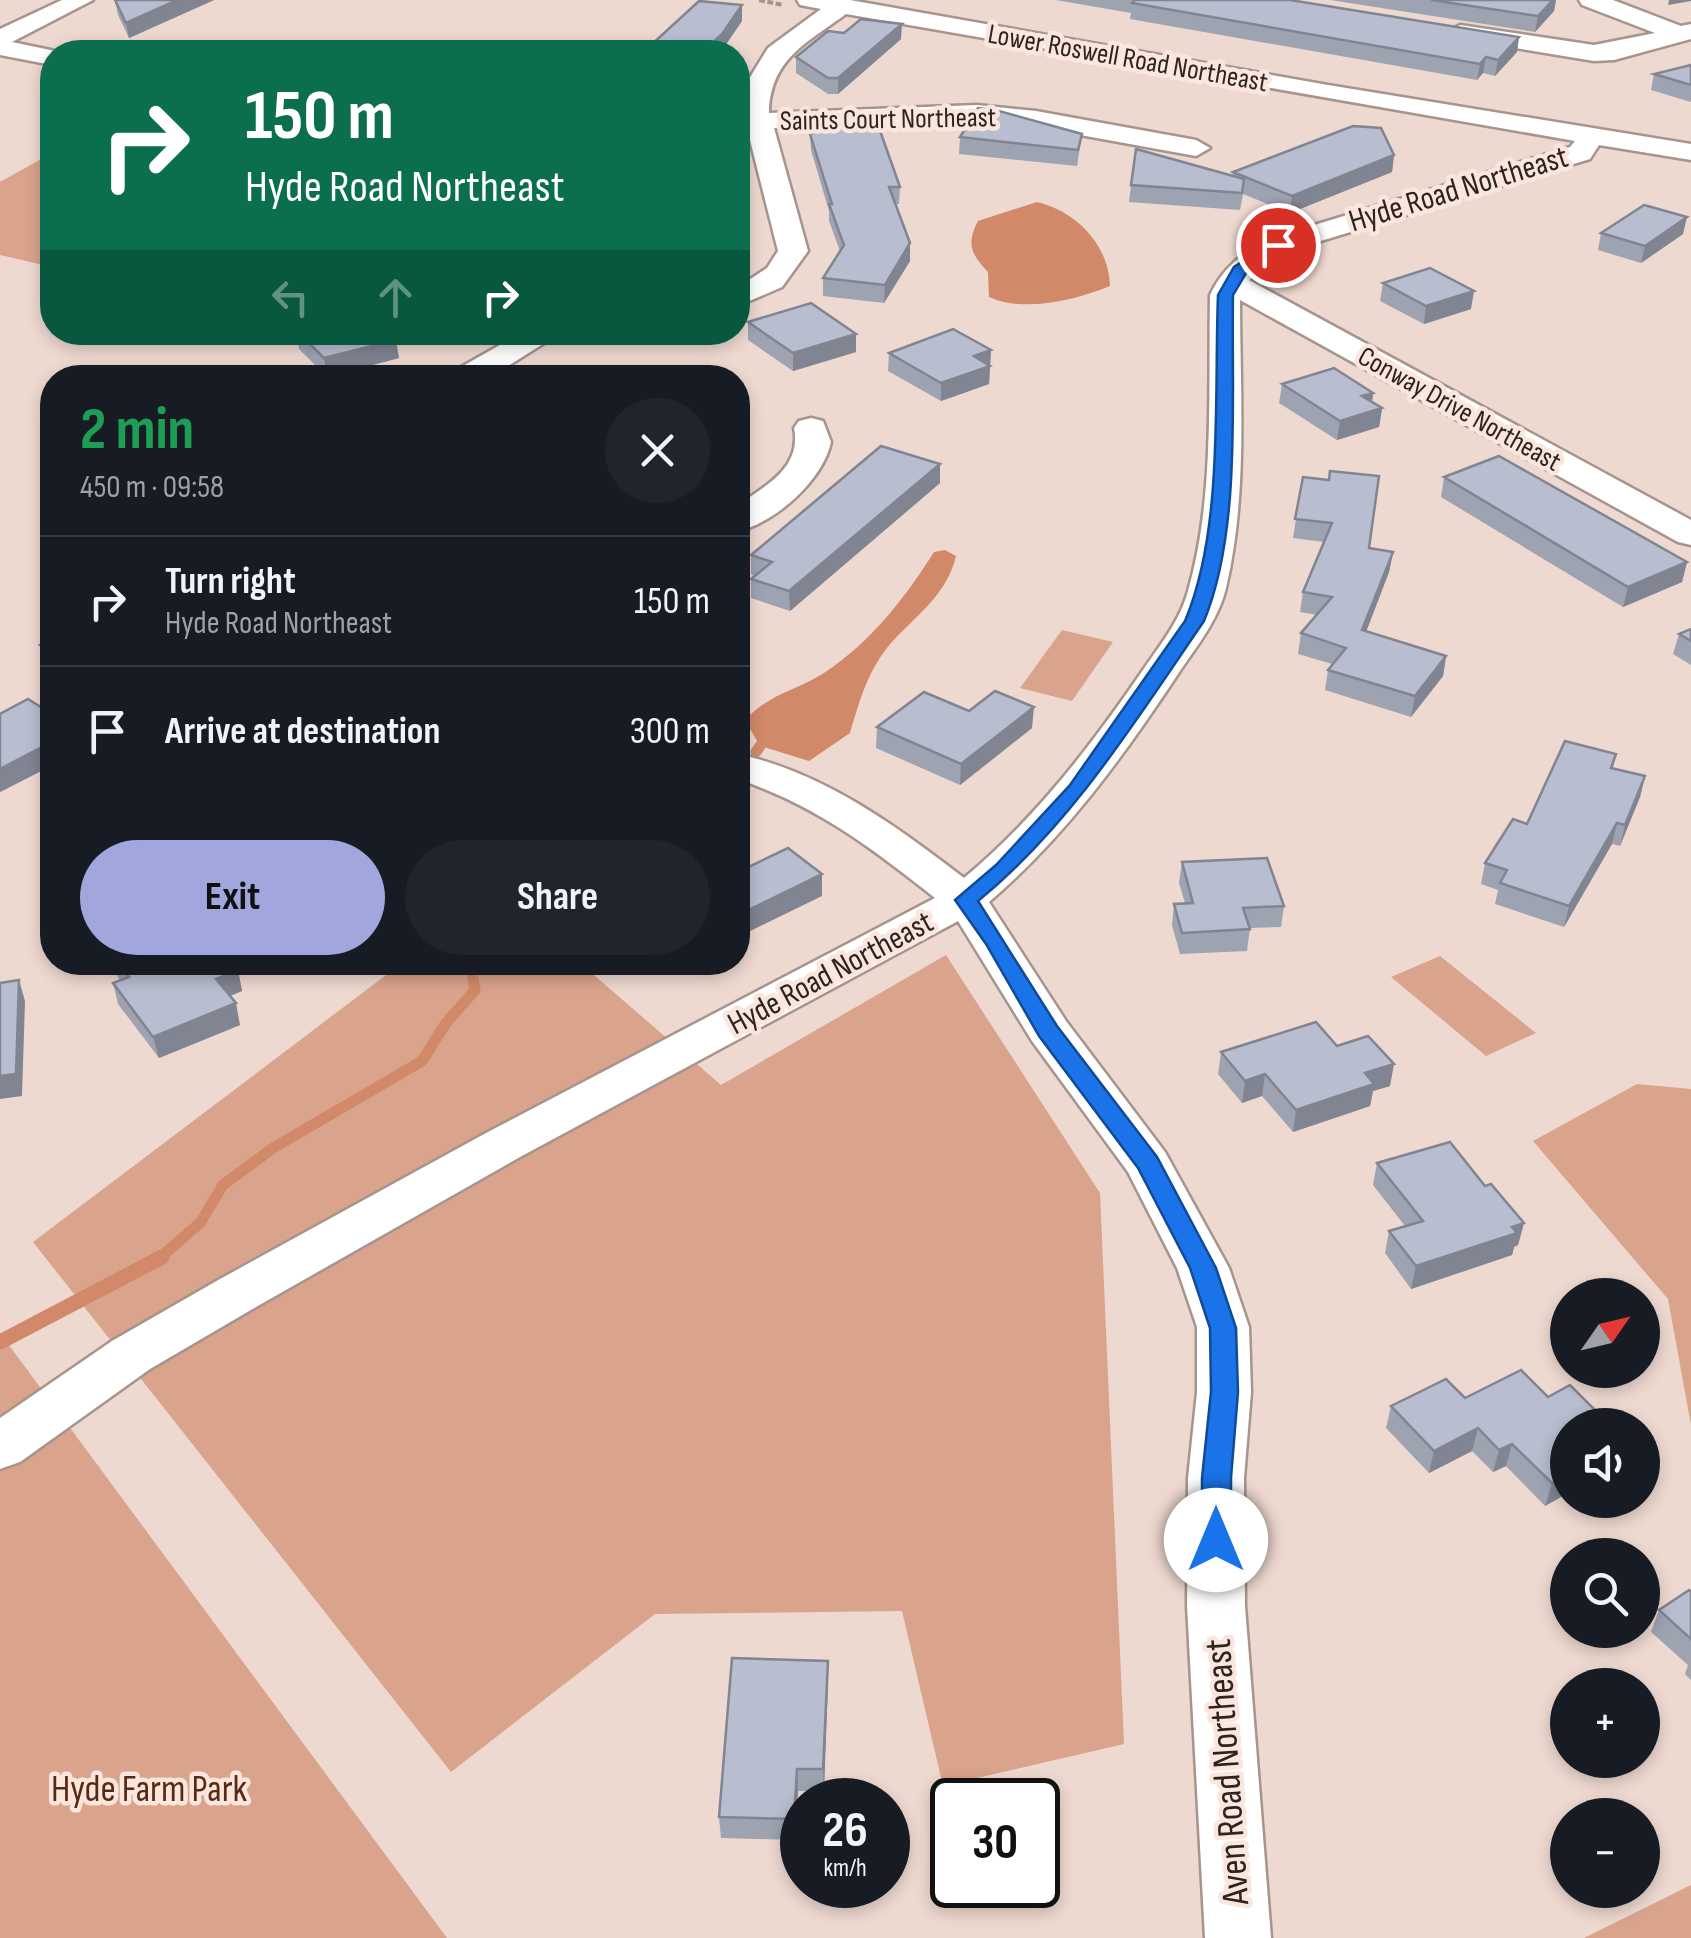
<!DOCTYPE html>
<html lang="en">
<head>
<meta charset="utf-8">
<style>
  :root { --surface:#171b24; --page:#20242c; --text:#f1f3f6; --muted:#9ea1a6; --line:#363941; --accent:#a1a7dd }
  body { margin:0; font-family:"Sofia Sans Condensed",sans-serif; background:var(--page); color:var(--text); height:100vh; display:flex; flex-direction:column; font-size:38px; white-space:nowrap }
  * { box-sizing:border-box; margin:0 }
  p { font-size:32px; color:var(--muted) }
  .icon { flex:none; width:55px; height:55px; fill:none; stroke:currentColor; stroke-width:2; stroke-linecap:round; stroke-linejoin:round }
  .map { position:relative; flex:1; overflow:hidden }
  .side { position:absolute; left:40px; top:365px; width:710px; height:610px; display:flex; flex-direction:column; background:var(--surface); border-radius:40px; box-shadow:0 5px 15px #0003 }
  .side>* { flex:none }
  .top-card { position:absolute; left:40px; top:40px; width:710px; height:305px; border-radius:40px; box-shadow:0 5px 15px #0003; background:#0b6e4f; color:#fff; overflow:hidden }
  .needle { width:65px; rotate:56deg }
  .buttons { position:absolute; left:1550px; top:1278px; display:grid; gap:20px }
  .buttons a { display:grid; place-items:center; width:110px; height:110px; border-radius:50%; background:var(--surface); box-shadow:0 5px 15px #0003; font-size:50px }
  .speed { position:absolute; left:780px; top:1778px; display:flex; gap:20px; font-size:50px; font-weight:700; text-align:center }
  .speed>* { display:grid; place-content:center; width:130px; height:130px; border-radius:50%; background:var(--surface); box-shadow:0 5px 15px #0003; line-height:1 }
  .speed small { font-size:25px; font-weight:400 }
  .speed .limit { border:5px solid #111; border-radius:15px; background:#fff; color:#111 }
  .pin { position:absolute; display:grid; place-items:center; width:85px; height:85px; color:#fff; margin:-42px; border:5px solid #fff; border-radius:50%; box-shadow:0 2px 10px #0007 }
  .me { position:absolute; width:110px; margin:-55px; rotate:0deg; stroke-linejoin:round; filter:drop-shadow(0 0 8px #0008) }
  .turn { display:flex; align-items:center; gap:35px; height:210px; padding:0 40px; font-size:45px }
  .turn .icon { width:130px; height:130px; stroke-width:2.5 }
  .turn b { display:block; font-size:70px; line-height:85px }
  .lanes { display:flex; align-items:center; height:95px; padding:0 40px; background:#0003; justify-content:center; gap:50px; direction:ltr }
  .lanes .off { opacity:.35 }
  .round { display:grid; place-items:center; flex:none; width:105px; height:105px; border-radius:52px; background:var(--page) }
  .head { display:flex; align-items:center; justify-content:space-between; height:170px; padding:0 40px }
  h1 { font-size:60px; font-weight:700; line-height:75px; color:#1e9e55 }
  .action { display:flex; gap:20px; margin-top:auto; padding:20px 40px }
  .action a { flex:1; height:115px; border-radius:60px; background:var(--accent); color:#111; font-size:40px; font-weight:700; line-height:115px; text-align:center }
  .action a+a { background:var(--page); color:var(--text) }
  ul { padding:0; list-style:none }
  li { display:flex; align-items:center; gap:30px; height:130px; padding:0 40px; border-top:2px solid var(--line) }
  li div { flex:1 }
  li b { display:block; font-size:38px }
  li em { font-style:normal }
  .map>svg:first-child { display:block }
  .green { fill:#d9a38c }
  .water { fill:#d28969 }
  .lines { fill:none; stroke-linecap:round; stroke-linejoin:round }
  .stream-far1 { stroke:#d28969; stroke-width:11 }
  .stream { stroke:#d28969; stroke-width:15 }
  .minor-casing { stroke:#a7948c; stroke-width:5 }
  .path { stroke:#a4948d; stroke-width:4; stroke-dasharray:6 2.5; stroke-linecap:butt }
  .minor { fill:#fff; fill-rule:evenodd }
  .wall { fill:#9ea3b2 }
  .shaded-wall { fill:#818491 }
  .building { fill:#b8bdcf; stroke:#818491; stroke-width:2.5 }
  .route { fill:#1a73e8; stroke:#114b97; stroke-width:2.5 }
  .labels { text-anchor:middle; stroke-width:9; stroke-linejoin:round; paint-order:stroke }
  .far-street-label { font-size:28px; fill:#2c2421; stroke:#fbe6dd }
  .street-label { font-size:32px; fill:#2c2421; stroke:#fbe6dd }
  .near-street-label { font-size:38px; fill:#2c2421; stroke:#fbe6dd }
  .near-park-label { font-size:38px; fill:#592a13; stroke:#fbe6dd }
</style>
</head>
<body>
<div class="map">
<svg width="1691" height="1938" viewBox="0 0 1691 1938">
  <rect width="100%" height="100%" fill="#eed9d0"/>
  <g class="green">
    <polygon points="52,153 52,267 0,255 0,182"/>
    <polygon points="1062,630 1113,642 1072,701 1020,688"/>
    <polygon points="946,955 1100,1193 1124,1744 943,1786 902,1611 655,1614 451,1772 33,1242 402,963 580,963 721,1085"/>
    <polygon points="1440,956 1536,1033 1486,1056 1391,977"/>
    <polygon points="1637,1084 1691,1089 1691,1425 1668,1299 1533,1141"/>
    <polygon points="0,1333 447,1938 0,1938"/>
    <polygon points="1691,1885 1691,1938 1584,1938"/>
  </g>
  <g class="water">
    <path d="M 1037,202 C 1076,211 1109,245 1110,286 C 1076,300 1024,313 989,297 L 988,272 C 971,254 966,244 978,221 Z"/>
    <path d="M 945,550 L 956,556 C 947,594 918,614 892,642 C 868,669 860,700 850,733 L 809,761 L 760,746 L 749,727 L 750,715 C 771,694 799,689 824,673 C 871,642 904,599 934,552 Z"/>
  </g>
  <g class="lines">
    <g class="stream-far1">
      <polyline points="756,752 760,746"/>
      <polyline points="157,1260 200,1223 223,1185 273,1148 422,1061 446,1023 475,990 472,972 488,962"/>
    </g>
    <polyline class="stream" points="0,1342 162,1257"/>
    <g class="minor-casing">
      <g id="minor">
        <polygon points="62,0 93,0 12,42 60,52 52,52 52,65 0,55 0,29"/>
        <path d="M 797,0 L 850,0 L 1328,85 L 1691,144 L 1691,160 L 1599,145 L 1590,159 L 1288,251 L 1249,280 L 1691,520 L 1691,545 L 1678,542 L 1240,300 C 1240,395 1248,495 1226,588 C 1218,621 1196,647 1178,674 C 1123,757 1065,837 989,902 L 1066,1021 L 1165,1152 L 1229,1268 L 1249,1327 L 1251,1392 L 1244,1478 L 1245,1606 L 1271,1938 L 1205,1938 L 1187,1606 L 1188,1478 L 1197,1392 L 1197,1327 L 1177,1268 L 1128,1172 L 1032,1041 L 958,921 L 520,1157 L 256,1307 L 150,1369 L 20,1462 L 0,1469 L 0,1418 L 112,1341 L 220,1279 L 486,1133 L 935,898 C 869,846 818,807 738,779 L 738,754 C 824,773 895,825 964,878 C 1035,819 1091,746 1143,670 C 1160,645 1180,621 1188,591 C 1215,497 1208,392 1210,295 C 1222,269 1241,254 1268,239 L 1570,147 L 1575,141 L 846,14 C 807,43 770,59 769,113 L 977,105 L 1036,111 L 1196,140 L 1210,148 L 1196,156 L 1036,127 L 977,121 L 774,128 L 808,251 L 782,287 L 738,306 L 738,287 L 767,268 L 778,251 L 743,112 L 744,87 L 768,48 L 821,9 L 800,5 Z"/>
        <polygon points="1579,0 1613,0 1681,26 1691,24 1691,39 1614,60 1594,61 1460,39 1448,32 1460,25 1594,45 1655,33 1582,5"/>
        <polygon points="523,332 562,332 489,378 449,378 454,371"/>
        <path d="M 811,418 L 823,421 L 831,442 C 823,480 775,523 738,531 L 738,505 C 766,486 802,467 794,428 L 799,421 Z"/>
      </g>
    </g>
    <polyline class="path" points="759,0 783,5"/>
    <use href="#minor" class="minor"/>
  </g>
  <g class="wall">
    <polygon points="115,0 214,0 129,38 118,15"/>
    <polygon points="1056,0 1290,0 1519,37 1517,52 1495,76 1483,73 1477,80 1130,19 1131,13"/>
    <polygon points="1330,0 1556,0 1554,11 1535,32"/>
    <polygon points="742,21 720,52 651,52 651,45"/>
    <polygon points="901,39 838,94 828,94 796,73 796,57"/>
    <polygon points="1691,65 1691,102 1651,90 1654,74"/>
    <polygon points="810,134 900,187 899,204 895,204 910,261 884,303 823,296 823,278 840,251 829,221 829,211 811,150"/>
    <polygon points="1082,134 1077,166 959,154 960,137"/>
    <polygon points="1394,155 1392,172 1290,213 1243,194 1240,210 1129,202 1131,185 1232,176 1233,172"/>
    <polygon points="1601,233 1683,234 1641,263 1598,250"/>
    <polygon points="1383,283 1471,309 1424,324 1380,301"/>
    <polygon points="748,322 856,352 793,371 748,340"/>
    <polygon points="297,332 389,332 399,358 327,377 299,349"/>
    <polygon points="991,350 989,384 941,401 888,371 889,353"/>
    <polygon points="1282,384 1373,393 1372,402 1382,408 1379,427 1337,440 1279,403"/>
    <polygon points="940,464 940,483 790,611 751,598 751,579 754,576 751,574 751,555"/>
    <polygon points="1303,477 1369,548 1393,552 1389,572 1366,632 1446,656 1443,676 1411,717 1325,690 1328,670 1332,664 1298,654 1301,633 1317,615 1300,612 1303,592 1324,542 1293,538"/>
    <polygon points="1444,477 1687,562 1682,582 1623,607 1441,497"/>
    <polygon points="52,622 52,670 45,665 40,645 52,639 48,624"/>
    <polygon points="1691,629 1691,665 1673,654 1679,634"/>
    <polygon points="969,711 1032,728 960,785 876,748 877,727"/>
    <polygon points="0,714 52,714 52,769 49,767 0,792"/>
    <polygon points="1616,754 1613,768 1645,776 1640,797 1620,846 1612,844 1564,927 1495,904 1498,890 1481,884 1485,863 1527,824"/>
    <polygon points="1182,862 1284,906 1281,927 1250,928 1247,951 1180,954 1172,925 1174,904 1185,903 1179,883"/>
    <polygon points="110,962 232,962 238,970 242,991 230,996 240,1025 159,1058 118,1004 113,983 120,980 112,968"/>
    <polygon points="1337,1046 1390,1086 1373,1091 1370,1106 1293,1132 1262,1096 1242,1103 1218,1074 1221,1052"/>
    <polygon points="1377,1163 1485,1186 1524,1223 1518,1245 1514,1247 1512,1255 1411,1289 1385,1253 1389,1231 1405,1226 1373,1185"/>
    <polygon points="1548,1397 1599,1414 1596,1425 1568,1425 1568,1493 1545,1506 1506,1466 1493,1472 1472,1451 1429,1473 1386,1428 1391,1406 1465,1398"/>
    <polygon points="1691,1592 1691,1680 1685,1674 1688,1665 1651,1632 1659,1610"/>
    <polygon points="828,1661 824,1791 798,1791 794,1840 721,1838 719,1817"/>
  </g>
  <g class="shaded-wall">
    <polygon points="177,0 214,0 129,38 126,23"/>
    <polygon points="1553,0 1556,0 1554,11 1535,32 1538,16"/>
    <polygon points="1669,0 1691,0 1691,1 1668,5"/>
    <polygon points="742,5 742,21 723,49 720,52 703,52"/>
    <polygon points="902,24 901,39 838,94 838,78"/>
    <polygon points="1519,37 1517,52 1495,76 1498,60"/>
    <polygon points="1486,57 1483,73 1477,80 1480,64"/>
    <polygon points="1394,155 1392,172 1290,213 1292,196"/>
    <polygon points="1687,217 1683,234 1641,263 1645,246"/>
    <polygon points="910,243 910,261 884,303 885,285"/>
    <polygon points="1474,291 1471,309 1424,324 1426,306"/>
    <polygon points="856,334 856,352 793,371 793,353"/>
    <polygon points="396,340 399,358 327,377 324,358"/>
    <polygon points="991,350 989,384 941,401 941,383 974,356"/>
    <polygon points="1373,393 1371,411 1362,396"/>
    <polygon points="1382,408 1379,427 1337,440 1340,421"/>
    <polygon points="940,464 940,483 790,611 789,591"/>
    <polygon points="1393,552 1389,572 1359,650 1362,630"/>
    <polygon points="1687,562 1682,582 1623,607 1628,587"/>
    <polygon points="1446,656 1443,676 1411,717 1415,696"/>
    <polygon points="1034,707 1032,728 960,785 961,764"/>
    <polygon points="44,746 49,767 0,792 0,769"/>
    <polygon points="1645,776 1640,797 1620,846 1625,825"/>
    <polygon points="1617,823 1612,844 1564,927 1569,906"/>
    <polygon points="822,874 822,896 738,937 738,915"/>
    <polygon points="238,970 242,991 220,1000 216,979"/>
    <polygon points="19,980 25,1001 22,1096 0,1099 0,1076"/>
    <polygon points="236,1003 240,1025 159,1058 153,1037"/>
    <polygon points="1394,1064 1390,1086 1373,1091 1370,1106 1293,1132 1296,1110 1365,1073"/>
    <polygon points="1265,1074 1262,1096 1242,1103 1245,1081"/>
    <polygon points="1524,1223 1518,1245 1514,1247 1512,1255 1411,1289 1416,1266"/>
    <polygon points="1599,1414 1596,1425 1586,1425 1587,1421"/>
    <polygon points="1478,1428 1472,1451 1429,1473 1434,1451"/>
    <polygon points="1512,1444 1506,1466 1493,1472 1499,1450"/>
    <polygon points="1568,1475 1568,1493 1545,1506 1552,1483"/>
    <polygon points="828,1661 828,1683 824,1791 823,1769"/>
    <polygon points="797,1769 798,1791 794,1840 794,1819"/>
  </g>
  <g class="building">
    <polygon points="115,0 177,0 126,23"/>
    <polygon points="1135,0 1290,0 1519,37 1498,60 1486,57 1480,64 1132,3"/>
    <polygon points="1431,0 1553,0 1538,16"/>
    <polygon points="699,1 742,5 722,34 703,52 655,52 660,46 651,45"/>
    <polygon points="861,19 902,24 838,78 828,78 796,57 828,31 844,33"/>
    <polygon points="1691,65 1691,85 1654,74"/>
    <polygon points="978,108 999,111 1082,134 1078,150 960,137"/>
    <polygon points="862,118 878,125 900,187 889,187 910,243 885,285 823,278 844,245 829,204 832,204 810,134"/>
    <polygon points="1353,126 1381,128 1394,155 1292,196 1233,172"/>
    <polygon points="1136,149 1244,179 1242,193 1131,185"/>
    <polygon points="1644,205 1687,217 1645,246 1601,233"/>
    <polygon points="1430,268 1474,291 1426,306 1383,283"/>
    <polygon points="811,303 856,334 793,353 748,322"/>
    <polygon points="953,329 991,350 974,356 990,366 941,383 889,353"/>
    <polygon points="298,332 389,332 396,340 324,358"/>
    <polygon points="1334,368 1373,393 1362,396 1382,408 1340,421 1282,384"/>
    <polygon points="881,446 940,464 789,591 751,579 772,562 751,555"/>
    <polygon points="1499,456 1687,562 1628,587 1444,477"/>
    <polygon points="1330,471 1379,476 1369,548 1393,552 1362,630 1446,656 1415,696 1328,670 1346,648 1301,633 1332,597 1303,592 1332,523 1295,519 1303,477 1329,480"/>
    <polygon points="1691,629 1691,641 1679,634"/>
    <polygon points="52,639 52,653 40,645"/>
    <polygon points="995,691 1034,707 961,764 877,727 924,692 969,711"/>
    <polygon points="28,699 52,714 52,751 44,746 0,769 0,714"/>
    <polygon points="1565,741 1616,754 1611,768 1645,776 1625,825 1617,823 1569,906 1500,883 1507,870 1485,863 1513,819 1527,824"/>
    <polygon points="788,848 822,874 738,915 738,872"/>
    <polygon points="1267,858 1284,906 1243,908 1250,929 1182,933 1174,904 1193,903 1182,862"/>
    <polygon points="118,962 232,962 238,970 216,979 236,1003 153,1037 113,983 129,977"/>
    <polygon points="19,980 16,1074 0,1076 0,983"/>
    <polygon points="1316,1022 1337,1046 1368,1036 1394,1064 1365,1073 1374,1084 1296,1110 1265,1074 1245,1081 1221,1052"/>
    <polygon points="1450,1142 1485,1186 1491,1184 1524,1223 1512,1227 1517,1233 1416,1266 1389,1231 1423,1221 1377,1163"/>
    <polygon points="1521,1370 1548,1397 1570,1385 1599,1414 1587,1421 1591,1425 1568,1425 1568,1475 1552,1483 1512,1444 1499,1450 1478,1428 1434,1451 1391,1406 1446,1379 1465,1398"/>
    <polygon points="1689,1590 1691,1592 1691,1639 1659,1610"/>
    <polygon points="732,1658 828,1661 823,1769 797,1769 794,1819 719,1817"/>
  </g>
  <path class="route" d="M 1273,242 L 1286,245 L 1246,273 L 1233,295 C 1231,395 1242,529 1204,621 C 1136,720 1072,824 978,901 L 1057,1026 L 1157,1157 L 1216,1268 L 1236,1328 L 1238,1392 L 1231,1478 L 1231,1540 L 1226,1549 L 1216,1552 L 1206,1549 L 1202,1540 L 1202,1478 L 1211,1392 L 1210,1328 L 1190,1268 L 1138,1168 L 1039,1036 L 986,944 L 955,900 L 996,865 L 1070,785 L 1185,621 C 1224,529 1214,395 1218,295 L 1234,267 Z"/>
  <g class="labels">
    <g class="far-street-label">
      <text transform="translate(1128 57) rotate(10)" y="10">Lower Roswell Road Northeast</text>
      <text transform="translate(888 118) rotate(-1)" y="10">Saints Court Northeast</text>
      <text transform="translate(1460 408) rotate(29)" y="10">Conway Drive Northeast</text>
    </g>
    <g class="street-label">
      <text transform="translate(1458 188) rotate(-17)" y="11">Hyde Road Northeast</text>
      <text transform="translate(830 972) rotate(-28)" y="11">Hyde Road Northeast</text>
    </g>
    <g class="near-street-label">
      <text transform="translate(1226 1772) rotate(-94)" y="13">Aven Road Northeast</text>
    </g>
    <g class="near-park-label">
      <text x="149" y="1801">Hyde Farm Park</text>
    </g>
  </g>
</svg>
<div class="buttons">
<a><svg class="needle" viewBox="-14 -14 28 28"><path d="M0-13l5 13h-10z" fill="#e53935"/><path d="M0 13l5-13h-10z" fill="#9ea1a6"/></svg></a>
<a><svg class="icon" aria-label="sound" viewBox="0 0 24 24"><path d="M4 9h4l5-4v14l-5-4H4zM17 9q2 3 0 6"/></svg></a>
<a><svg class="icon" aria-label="search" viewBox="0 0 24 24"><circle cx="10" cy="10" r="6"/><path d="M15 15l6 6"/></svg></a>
<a>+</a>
<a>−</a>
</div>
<div class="speed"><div>26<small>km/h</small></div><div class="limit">30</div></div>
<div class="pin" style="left:1278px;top:245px;background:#d93025"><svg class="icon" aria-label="arrive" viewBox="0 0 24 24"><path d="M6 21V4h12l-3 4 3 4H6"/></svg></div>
<svg class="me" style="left:1216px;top:1540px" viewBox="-20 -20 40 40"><circle r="19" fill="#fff"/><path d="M0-13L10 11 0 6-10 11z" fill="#1a73e8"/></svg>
<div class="top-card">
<div class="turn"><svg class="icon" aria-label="right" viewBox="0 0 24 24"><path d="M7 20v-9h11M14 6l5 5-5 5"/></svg><div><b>150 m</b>Hyde Road Northeast</div></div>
<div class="lanes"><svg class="icon off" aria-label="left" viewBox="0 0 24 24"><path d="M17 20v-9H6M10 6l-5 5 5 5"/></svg><svg class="icon off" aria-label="ahead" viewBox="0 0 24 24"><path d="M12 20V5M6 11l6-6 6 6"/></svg><svg class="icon" aria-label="right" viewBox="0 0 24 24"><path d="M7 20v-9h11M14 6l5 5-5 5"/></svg></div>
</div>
<section class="side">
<div class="head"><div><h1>2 min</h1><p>450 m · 09:58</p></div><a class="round"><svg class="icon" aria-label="close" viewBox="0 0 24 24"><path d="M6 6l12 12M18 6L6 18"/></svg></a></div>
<ul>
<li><svg class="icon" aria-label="right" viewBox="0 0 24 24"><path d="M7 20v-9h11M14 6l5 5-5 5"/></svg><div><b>Turn right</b><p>Hyde Road Northeast</p></div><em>150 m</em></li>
<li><svg class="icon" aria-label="arrive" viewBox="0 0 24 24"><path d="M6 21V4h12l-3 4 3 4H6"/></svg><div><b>Arrive at destination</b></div><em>300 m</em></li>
</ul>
<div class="action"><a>Exit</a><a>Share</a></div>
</section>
</div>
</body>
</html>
